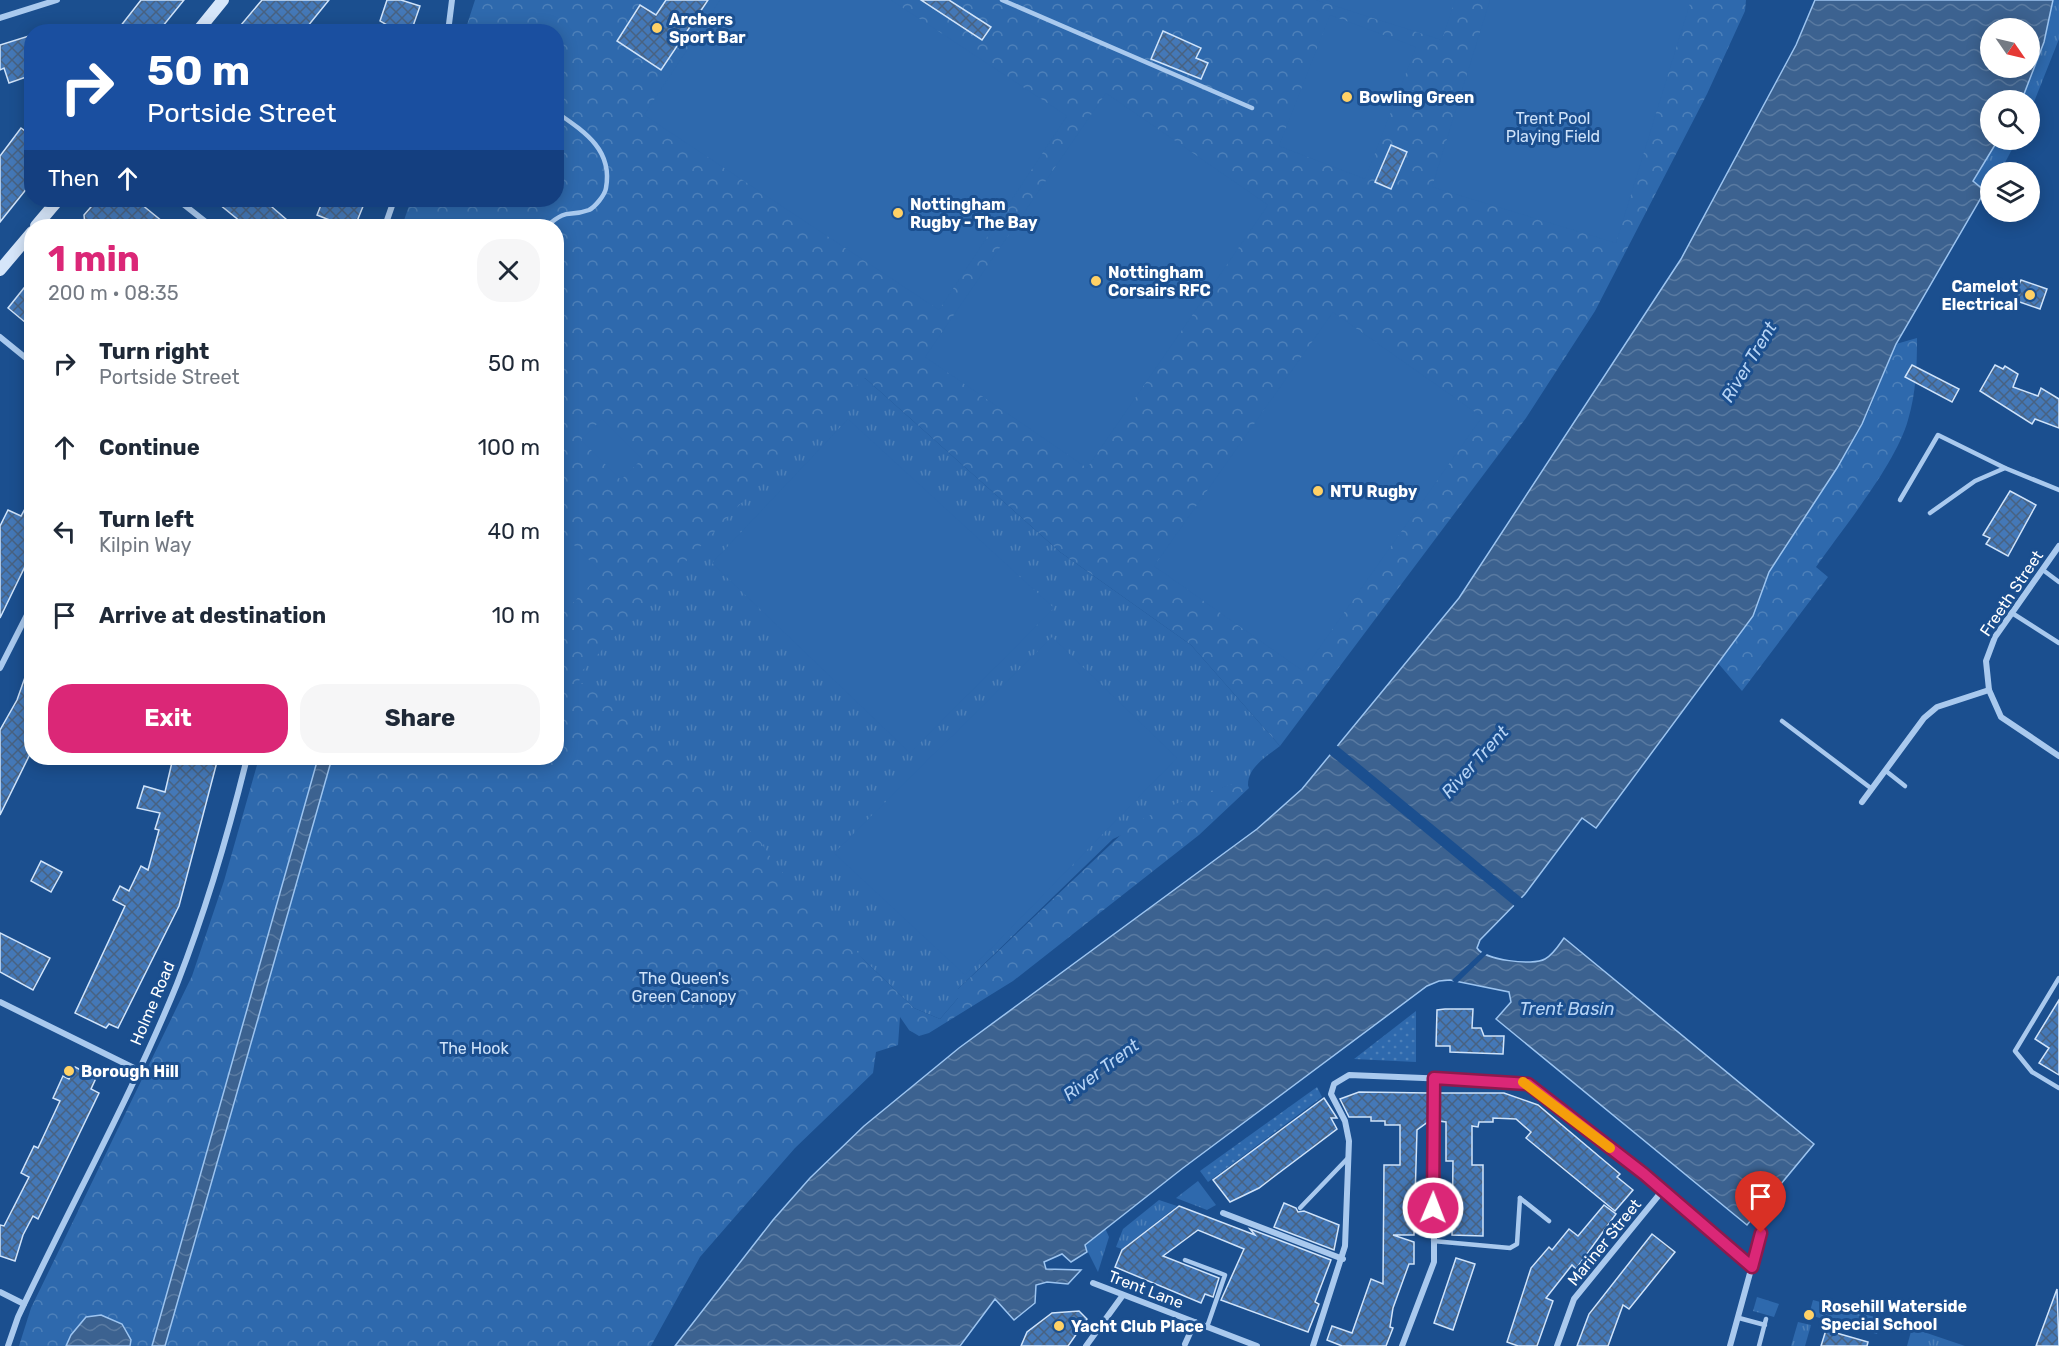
<!DOCTYPE html>
<html lang="en">
<head>
<meta charset="utf-8">
<style>
  :root { --surface:#fff; --page:#f6f6f7; --text:#1f2937; --muted:#747a83; --accent:#db2777 }
  body { margin:0; font-family:Rubik,sans-serif; background:var(--page); color:var(--text); height:100vh; display:flex; flex-direction:column; font-size:22px; white-space:nowrap }
  * { box-sizing:border-box; margin:0 }
  p { font-size:20px; color:var(--muted) }
  .icon { flex:none; width:33px; height:33px; fill:none; stroke:currentColor; stroke-width:2; stroke-linecap:round; stroke-linejoin:round }
  .map { position:relative; flex:1; overflow:hidden }
  .sheet { position:absolute; left:24px; top:219px; width:540px; height:546px; display:flex; flex-direction:column; background:var(--surface); border-radius:24px; box-shadow:0 3px 15px #0003 }
  .sheet>* { flex:none }
  .top-card { position:absolute; left:24px; top:24px; width:540px; height:183px; border-radius:24px; box-shadow:0 3px 15px #0003; background:#1a4fa0; color:#fff; overflow:hidden }
  .needle { width:39px; rotate:124deg }
  .controls { position:absolute; left:1980px; top:18px; display:grid; gap:12px }
  .controls a { display:grid; place-items:center; width:60px; height:60px; border-radius:50%; background:var(--surface); box-shadow:0 3px 15px #0003; font-size:30px }
  .pin { position:absolute; display:grid; place-items:center; width:51px; height:51px; color:#fff; margin:-62px -26px; border-radius:50% 50% 50% 0; rotate:-45deg; box-shadow:0 0 6px #0007 }
  .pin .icon { rotate:45deg }
  .me { position:absolute; width:66px; margin:-33px; rotate:1deg; stroke-linejoin:round; filter:drop-shadow(0 0 4px #0008) }
  .turn { display:flex; align-items:center; gap:21px; height:126px; padding:0 24px; font-size:27px }
  .turn .icon { width:78px; height:78px; stroke-width:2.5 }
  .turn b { display:block; font-size:42px; line-height:51px }
  .then { display:flex; align-items:center; height:57px; padding:0 24px; background:#0003; gap:12px; font-size:22px }
  .round { display:grid; place-items:center; flex:none; width:63px; height:63px; border-radius:24px; background:var(--page) }
  .head { display:flex; align-items:center; justify-content:space-between; height:102px; padding:0 24px }
  h1 { font-size:36px; font-weight:700; line-height:45px; color:var(--accent) }
  .cta { display:flex; gap:12px; margin-top:auto; padding:12px 24px }
  .cta a { flex:1; height:69px; border-radius:24px; background:var(--accent); color:#fff; font-size:24px; font-weight:700; line-height:69px; text-align:center }
  .cta a+a { background:var(--page); color:var(--text) }
  ul { padding:0; list-style:none }
  li { display:flex; align-items:center; gap:18px; height:84px; padding:0 24px }
  li div { flex:1 }
  li b { display:block; font-size:22px }
  li em { font-style:normal }
  .map>svg:first-child { display:block }
  .grass { fill:url(#grass-tufts) }
  .forest { fill:url(#forest-crowns) }
  .garden { fill:url(#garden-dots) }
  .pitch { fill:#2e69ad }
  .water { fill:url(#water-waves); stroke:#9cc4f0; stroke-width:1.5; fill-rule:evenodd }
  .pier { fill:#1b4f8f }
  .building { fill:url(#building-cross-hatch); stroke:#cfe3fa; stroke-width:1.5 }
  .lines { fill:none; stroke-linecap:round; stroke-linejoin:round }
  .lane { stroke:#a9c9ee; stroke-width:4.5 }
  .street { stroke:#a9c9ee; stroke-width:6 }
  .secondary { stroke:#d6e6fa; stroke-width:12 }
  .route-casing { stroke:#8e194d; stroke-width:15 }
  .route { stroke:#db2777; stroke-width:10 }
  .slow { stroke:#f59e0b; stroke-width:10 }
  .poi-dot { fill:#ffd166; stroke:#1b4f8f; stroke-width:2 }
  .labels { text-anchor:middle; stroke-width:6; stroke-linejoin:round; paint-order:stroke }
  .poi-label { font-size:16px; font-weight:bold; fill:#fff; stroke:#1b4f8f; text-anchor:start }
  .park-label { font-size:16px; fill:#cfe3fa; stroke:#1b4f8f }
  .street-label { font-size:16px; fill:#fff; stroke:#1b4f8f }
  .water-label { font-size:18px; font-style:italic; fill:#b5d3f5; stroke:#1b4f8f }
</style>
</head>
<body>
<div class="map">
<svg width="2059" height="1346" viewBox="0 0 2059 1346">
  <defs>
    <pattern id="grass-tufts" width="24" height="20" patternUnits="userSpaceOnUse" patternTransform="scale(1.5)"><rect width="24" height="20" fill="#2e69ad"/><path d="M3 7l-1-3M5 7V3M7 7l1-3M15 17l-1-3M17 17v-4M19 17l1-3" fill="none" stroke="#4d80b9"/></pattern>
    <pattern id="forest-crowns" width="20" height="18" patternUnits="userSpaceOnUse" patternTransform="scale(1.5)"><rect width="20" height="18" fill="#2e69ad"/><path d="M2 6a3 3 0 1 1 6 0M12 15a3 3 0 1 1 6 0" fill="none" stroke="#4d80b9"/></pattern>
    <pattern id="garden-dots" width="8" height="8" patternUnits="userSpaceOnUse" patternTransform="scale(1.5)"><rect width="8" height="8" fill="#2e69ad"/><path d="M2 2h.1M6 6h.1" fill="none" stroke="#4d80b9" stroke-width="1.8" stroke-linecap="round"/></pattern>
    <pattern id="water-waves" width="16" height="10" patternUnits="userSpaceOnUse" patternTransform="scale(1.5)"><rect width="16" height="10" fill="#3c6290"/><path d="M0 5q4-4 8 0t8 0" fill="none" stroke="#597aa1"/></pattern>
    <pattern id="building-cross-hatch" width="8" height="8" patternUnits="userSpaceOnUse" patternTransform="scale(1.5)"><rect width="8" height="8" fill="#4478b7"/><path d="M0 0l8 8M0 8l8-8" fill="none" stroke="#486282"/></pattern>
  </defs>
  <rect width="100%" height="100%" fill="#1b4f8f"/>
  <g class="grass">
    <polygon points="2053,0 2059,0 2059,39 2030,112 2030,100 2016,100 2021,92 2024,93 2044,42"/>
    <polygon points="1996,140 2017,140 2000,172 1990,172 1990,186 1985,191 1973,182"/>
    <path d="M 865,378 L 1060,552 L 1191,645 L 1280,746 C 1266,757 1248,767 1248,785 L 1224,787 L 1113,839 L 958,989 L 958,998 L 940,1019 L 914,1008 L 578,686 L 556,645 L 556,504 Z"/>
    <polygon points="1198,1181 1216,1205 1207,1210 1176,1198"/>
    <polygon points="1159,1200 1177,1206 1122,1249 1116,1247 1123,1229"/>
    <polygon points="1105,1228 1109,1237 1098,1272 1085,1246"/>
    <polygon points="1757,1297 1779,1304 1774,1317 1753,1311"/>
    <polygon points="1813,1300 1882,1319 1877,1334 1809,1315"/>
    <polygon points="1798,1322 1811,1325 1805,1346 1791,1346"/>
    <polygon points="1912,1328 1965,1346 1907,1346"/>
  </g>
  <g class="forest">
    <path d="M 475,0 L 1746,0 L 1745,11 L 1707,94 L 1595,311 L 1526,418 L 1280,746 L 1191,645 L 1060,552 L 865,378 L 823,417 L 582,671 L 578,685 L 589,680 L 604,690 L 609,700 L 632,722 L 697,779 L 760,841 L 777,867 L 819,908 L 864,960 L 914,1008 L 940,1019 L 958,998 L 958,989 L 1129,827 C 1164,805 1207,792 1246,780 L 1249,788 L 1199,835 L 1013,981 L 929,1033 L 919,1036 L 909,1030 L 900,1017 L 898,1045 L 876,1052 L 873,1073 L 795,1148 L 700,1257 L 651,1346 L 19,1346 L 31,1308 L 192,976 L 224,881 L 259,758 L 556,758 L 556,226 L 402,226 L 411,200 L 556,200 L 556,32 L 465,31 Z"/>
    <path d="M 1917,338 C 1917,367 1916,393 1908,420 C 1896,464 1843,528 1816,567 L 1828,577 L 1742,691 L 1717,662 L 1753,616 L 1769,572 L 1837,468 L 1868,413 L 1896,344 Z"/>
  </g>
  <g class="garden">
    <polygon points="1416,1011 1416,1062 1354,1059"/>
    <polygon points="1317,1087 1322,1097 1208,1182 1200,1171"/>
  </g>
  <g class="pitch">
    <polygon points="720,0 891,0 1067,116 939,310 644,115"/>
    <polygon points="1316,0 1455,0 1442,40"/>
    <polygon points="1490,0 1691,0 1616,243 1432,187"/>
    <polygon points="1330,15 1416,47 1365,179 1279,146"/>
    <polygon points="1106,93 1268,205 1087,468 925,357"/>
    <polygon points="1333,312 1482,417 1303,671 1154,566"/>
    <polygon points="602,419 642,459 621,480 581,440"/>
    <polygon points="848,419 1054,608 910,753 712,563"/>
    <polygon points="557,528 602,573 568,608 557,597"/>
    <polygon points="1052,637 1177,758 965,975 834,853"/>
  </g>
  <g class="water">
    <path d="M 1815,0 L 2053,0 L 2044,42 L 2024,94 L 2021,93 L 2016,100 L 1990,100 L 1990,140 L 1998,140 L 1973,181 L 1985,191 L 1896,344 L 1862,424 L 1837,468 L 1769,572 L 1753,616 L 1596,828 L 1582,818 L 1525,894 L 1480,940 L 1477,948 C 1484,960 1533,966 1545,959 C 1553,955 1559,945 1564,938 L 1814,1144 L 1747,1225 L 1496,1019 L 1511,1002 L 1509,992 L 1450,980 L 1439,981 L 1427,986 L 1183,1168 L 1085,1245 L 1087,1252 L 1071,1262 L 1062,1254 L 1044,1262 L 1046,1269 L 1081,1270 L 1068,1284 L 1047,1282 L 1036,1285 L 1035,1303 L 1014,1320 L 995,1299 L 960,1346 L 675,1346 L 773,1220 L 810,1178 L 864,1126 L 959,1048 L 1257,829 L 1302,789 L 1459,598 L 1681,259 L 1796,45 ZM 1990,28 L 2030,28 L 2030,68 L 1990,68 Z"/>
    <polygon points="318,758 332,758 165,1346 152,1346"/>
    <polygon points="101,1315 122,1324 131,1340 130,1346 66,1346 71,1335 86,1317"/>
  </g>
  <g class="pier">
    <polygon points="1335,744 1524,900 1517,908 1328,753"/>
    <polygon points="1483,951 1488,953 1456,984 1452,980"/>
  </g>
  <g class="building">
    <polygon points="141,0 184,0 158,32 116,32"/>
    <polygon points="262,0 329,0 303,32 235,32"/>
    <polygon points="387,0 401,0 420,6 411,32 399,32 380,21"/>
    <polygon points="666,0 708,0 661,70 617,41 640,5 656,15"/>
    <polygon points="921,0 949,0 991,27 982,40"/>
    <polygon points="1163,31 1201,48 1196,58 1208,63 1201,79 1151,59"/>
    <polygon points="32,35 32,75 9,83 4,68 0,70 0,45"/>
    <polygon points="21,128 32,136 32,182 0,222 0,156"/>
    <polygon points="1391,145 1407,152 1391,189 1375,182"/>
    <polygon points="97,200 136,200 168,226 85,226 84,215"/>
    <polygon points="214,200 278,200 272,207 294,226 246,226"/>
    <polygon points="323,200 354,200 364,204 355,226 330,226 332,221 317,215"/>
    <polygon points="32,278 32,328 8,308"/>
    <polygon points="2021,280 2047,289 2040,309 2014,300"/>
    <polygon points="1912,365 1959,389 1952,402 1905,377"/>
    <polygon points="1995,365 2003,369 2005,366 2018,374 2013,387 2038,396 2041,388 2059,399 2059,428 2035,419 2032,424 1980,391"/>
    <polygon points="2010,491 2036,505 2008,556 1986,544 1990,538 1983,535"/>
    <polygon points="32,496 32,552 0,618 0,526 8,510 21,516"/>
    <polygon points="29,666 32,666 32,750 0,815 0,730 17,700"/>
    <polygon points="173,758 218,758 179,906 118,1028 109,1024 106,1028 75,1013 125,906 113,900 120,886 129,891 141,866 148,870 159,830 155,829 160,813 137,808 144,786 165,792"/>
    <polygon points="41,861 62,872 51,892 31,881"/>
    <polygon points="0,933 50,958 33,990 0,972"/>
    <polygon points="2059,1000 2059,1075 2039,1063 2049,1048 2035,1039"/>
    <polygon points="1445,1009 1473,1009 1472,1028 1481,1028 1484,1036 1504,1036 1503,1054 1450,1052 1450,1046 1436,1046 1437,1010"/>
    <polygon points="75,1067 96,1078 91,1089 99,1093 38,1219 33,1216 23,1235 15,1261 0,1256 0,1225 4,1226 29,1177 21,1173 34,1146 38,1148 60,1101 53,1098 63,1076 69,1079"/>
    <polygon points="1359,1092 1429,1093 1429,1121 1417,1130 1414,1235 1393,1235 1414,1242 1414,1264 1409,1264 1393,1308 1390,1327 1393,1328 1386,1346 1342,1346 1327,1340 1332,1326 1352,1333 1371,1279 1383,1284 1384,1165 1400,1165 1400,1125 1385,1125 1385,1121 1371,1121 1371,1117 1349,1117 1340,1099"/>
    <polygon points="1439,1093 1504,1093 1538,1105 1620,1174 1617,1177 1633,1190 1615,1211 1526,1138 1531,1132 1516,1119 1493,1118 1493,1122 1479,1122 1478,1127 1472,1126 1472,1165 1483,1165 1483,1236 1452,1235 1453,1161 1446,1161 1446,1122 1439,1121"/>
    <polygon points="1324,1098 1337,1118 1331,1118 1337,1129 1259,1188 1230,1202 1213,1180"/>
    <polygon points="1284,1203 1296,1208 1298,1212 1304,1211 1339,1225 1334,1250 1274,1227"/>
    <polygon points="1604,1205 1616,1214 1576,1269 1572,1265 1546,1298 1553,1301 1537,1346 1518,1346 1507,1342 1531,1268 1549,1247 1552,1250 1569,1229 1578,1236"/>
    <polygon points="1179,1206 1255,1235 1250,1229 1331,1260 1315,1302 1319,1304 1308,1332 1221,1300 1244,1249 1198,1230 1163,1256 1219,1278 1213,1297 1205,1294 1201,1303 1115,1267 1122,1250"/>
    <polygon points="1652,1234 1675,1252 1629,1309 1623,1305 1608,1346 1577,1346 1589,1314"/>
    <polygon points="1456,1258 1475,1264 1453,1330 1434,1323"/>
    <polygon points="2057,1289 2059,1346 2036,1346"/>
    <polygon points="1079,1311 1087,1319 1068,1346 1021,1346 1027,1332 1052,1313"/>
    <polygon points="1826,1330 1868,1342 1867,1346 1821,1346"/>
  </g>
  <g class="lines">
    <g class="lane">
      <polyline points="1002,0 1252,108"/>
      <path d="M 547,226 C 569,207 567,218 589,210 C 595,207 605,195 606,188 C 613,150 585,132 556,112"/>
      <polyline points="1900,500 1938,435 2005,468"/>
      <polyline points="1930,513 1975,481 2005,468 2059,490"/>
      <polyline points="2043,570 2059,582"/>
      <polyline points="2012,613 2059,643"/>
      <polyline points="1782,721 1872,789"/>
      <polyline points="1886,771 1905,786"/>
      <polyline points="2059,978 2015,1051 2032,1072 2059,1088"/>
      <polyline points="1520,1198 1549,1221"/>
      <polyline points="1300,1208 1348,1158"/>
      <polyline points="1433,1241 1510,1248 1517,1244 1520,1198"/>
      <polyline points="1185,1260 1225,1275 1207,1327"/>
      <polyline points="1739,1318 1765,1325"/>
      <polyline points="1759,1346 1766,1319"/>
    </g>
    <g class="street">
      <polyline points="0,18 57,0"/>
      <polyline points="448,32 452,0"/>
      <polyline points="178,200 211,226"/>
      <polyline points="385,226 394,200"/>
      <polyline points="0,337 32,363"/>
      <polyline points="2059,546 1995,637 1986,661 1989,690 2001,717 2059,756"/>
      <polyline points="0,668 32,605"/>
      <polyline points="1862,802 1924,718 1937,707 1989,690"/>
      <polyline points="0,1002 138,1070"/>
      <polyline points="1223,1213 1343,1259"/>
      <polyline points="1093,1283 1257,1346"/>
      <polyline points="0,1292 24,1304"/>
      <polyline points="1185,1344 1195,1322"/>
      <path d="M 8,1346 L 18,1317 C 70,1206 131,1097 177,984 C 206,910 228,835 247,758"/>
      <polyline points="1086,1346 1123,1295"/>
      <polyline points="1313,1346 1345,1246 1349,1141 1345,1121 1331,1094 1334,1084 1349,1075 1522,1082 1528,1084 1644,1174 1752,1267"/>
      <polyline points="1402,1346 1434,1262 1434,1078"/>
      <polyline points="1557,1346 1574,1299 1663,1190"/>
      <polyline points="1730,1346 1761,1233"/>
    </g>
    <g class="secondary">
      <polyline points="197,32 223,0"/>
      <polyline points="36,226 58,200"/>
      <polyline points="0,270 32,232"/>
    </g>
  </g>
  <g class="lines">
    <g class="route-casing">
      <polyline id="route" points="1433,1208 1434,1078 1528,1084 1644,1174 1752,1267 1761,1233"/>
    </g>
    <use href="#route" class="route"/>
    <polyline class="slow" points="1523,1082 1610,1148"/>
  </g>
  <g class="poi-dot">
    <circle cx="657" cy="28" r="6"/>
    <circle cx="1347" cy="97" r="6"/>
    <circle cx="898" cy="213" r="6"/>
    <circle cx="1096" cy="281" r="6"/>
    <circle cx="2030" cy="295" r="6"/>
    <circle cx="1318" cy="491" r="6"/>
    <circle cx="69" cy="1071" r="6"/>
    <circle cx="1809" cy="1315" r="6"/>
    <circle cx="1059" cy="1326" r="6"/>
  </g>
  <g class="labels">
    <g class="poi-label">
      <text x="669" y="25">Archers<tspan x="669" dy="18">Sport Bar</tspan></text>
      <text x="1359" y="103">Bowling Green</text>
      <text x="910" y="210">Nottingham<tspan x="910" dy="18">Rugby - The Bay</tspan></text>
      <text x="1108" y="278">Nottingham<tspan x="1108" dy="18">Corsairs RFC</tspan></text>
      <text x="2018" y="292" text-anchor="end">Camelot<tspan x="2018" dy="18">Electrical</tspan></text>
      <text x="1330" y="497">NTU Rugby</text>
      <text x="81" y="1077">Borough Hill</text>
      <text x="1821" y="1312">Rosehill Waterside<tspan x="1821" dy="18">Special School</tspan></text>
      <text x="1071" y="1332">Yacht Club Place</text>
    </g>
    <g class="park-label">
      <text x="1553" y="124">Trent Pool<tspan x="1553" dy="18">Playing Field</tspan></text>
      <text x="684" y="984">The Queen's<tspan x="684" dy="18">Green Canopy</tspan></text>
      <text x="474" y="1054">The Hook</text>
    </g>
    <g class="street-label">
      <text transform="translate(2011 593) rotate(-56)" y="6">Freeth Street</text>
      <text transform="translate(152 1003) rotate(-67)" y="6">Holme Road</text>
      <text transform="translate(1604 1242) rotate(-51)" y="6">Mariner Street</text>
      <text transform="translate(1146 1289) rotate(21)" y="6">Trent Lane</text>
    </g>
    <g class="water-label">
      <text transform="translate(1749 362) rotate(-59)" y="6">River Trent</text>
      <text transform="translate(1475 762) rotate(-48)" y="6">River Trent</text>
      <text x="1567" y="1015">Trent Basin</text>
      <text transform="translate(1101 1070) rotate(-37)" y="6">River Trent</text>
    </g>
  </g>
</svg>
<div class="controls">
<a><svg class="needle" viewBox="-14 -14 28 28"><path d="M0-13l5 13h-10z" fill="#e53935"/><path d="M0 13l5-13h-10z" fill="#747a83"/></svg></a>
<a><svg class="icon" aria-label="search" viewBox="0 0 24 24"><circle cx="10" cy="10" r="6"/><path d="M15 15l6 6"/></svg></a>
<a><svg class="icon" aria-label="layers" viewBox="0 0 24 24"><path d="M12 4l9 5-9 5-9-5zM3 14l9 5 9-5"/></svg></a>
</div>
<div class="pin" style="left:1761px;top:1233px;background:#d93025"><svg class="icon" aria-label="arrive" viewBox="0 0 24 24"><path d="M6 21V4h12l-3 4 3 4H6"/></svg></div>
<svg class="me" style="left:1433px;top:1208px" viewBox="-20 -20 40 40"><circle r="17" fill="#db2777" stroke="#fff" stroke-width="3"/><path d="M0-11L8 9 0 5-8 9z" fill="#fff"/></svg>
<div class="top-card">
<div class="turn"><svg class="icon" aria-label="right" viewBox="0 0 24 24"><path d="M7 20v-9h11M14 6l5 5-5 5"/></svg><div><b>50 m</b>Portside Street</div></div>
<div class="then">Then<svg class="icon" aria-label="ahead" viewBox="0 0 24 24"><path d="M12 20V5M6 11l6-6 6 6"/></svg></div>
</div>
<section class="sheet">
<div class="head"><div><h1>1 min</h1><p>200 m · 08:35</p></div><a class="round"><svg class="icon" aria-label="close" viewBox="0 0 24 24"><path d="M6 6l12 12M18 6L6 18"/></svg></a></div>
<ul>
<li><svg class="icon" aria-label="right" viewBox="0 0 24 24"><path d="M7 20v-9h11M14 6l5 5-5 5"/></svg><div><b>Turn right</b><p>Portside Street</p></div><em>50 m</em></li>
<li><svg class="icon" aria-label="ahead" viewBox="0 0 24 24"><path d="M12 20V5M6 11l6-6 6 6"/></svg><div><b>Continue</b></div><em>100 m</em></li>
<li><svg class="icon" aria-label="left" viewBox="0 0 24 24"><path d="M17 20v-9H6M10 6l-5 5 5 5"/></svg><div><b>Turn left</b><p>Kilpin Way</p></div><em>40 m</em></li>
<li><svg class="icon" aria-label="arrive" viewBox="0 0 24 24"><path d="M6 21V4h12l-3 4 3 4H6"/></svg><div><b>Arrive at destination</b></div><em>10 m</em></li>
</ul>
<div class="cta"><a>Exit</a><a>Share</a></div>
</section>
</div>
</body>
</html>
